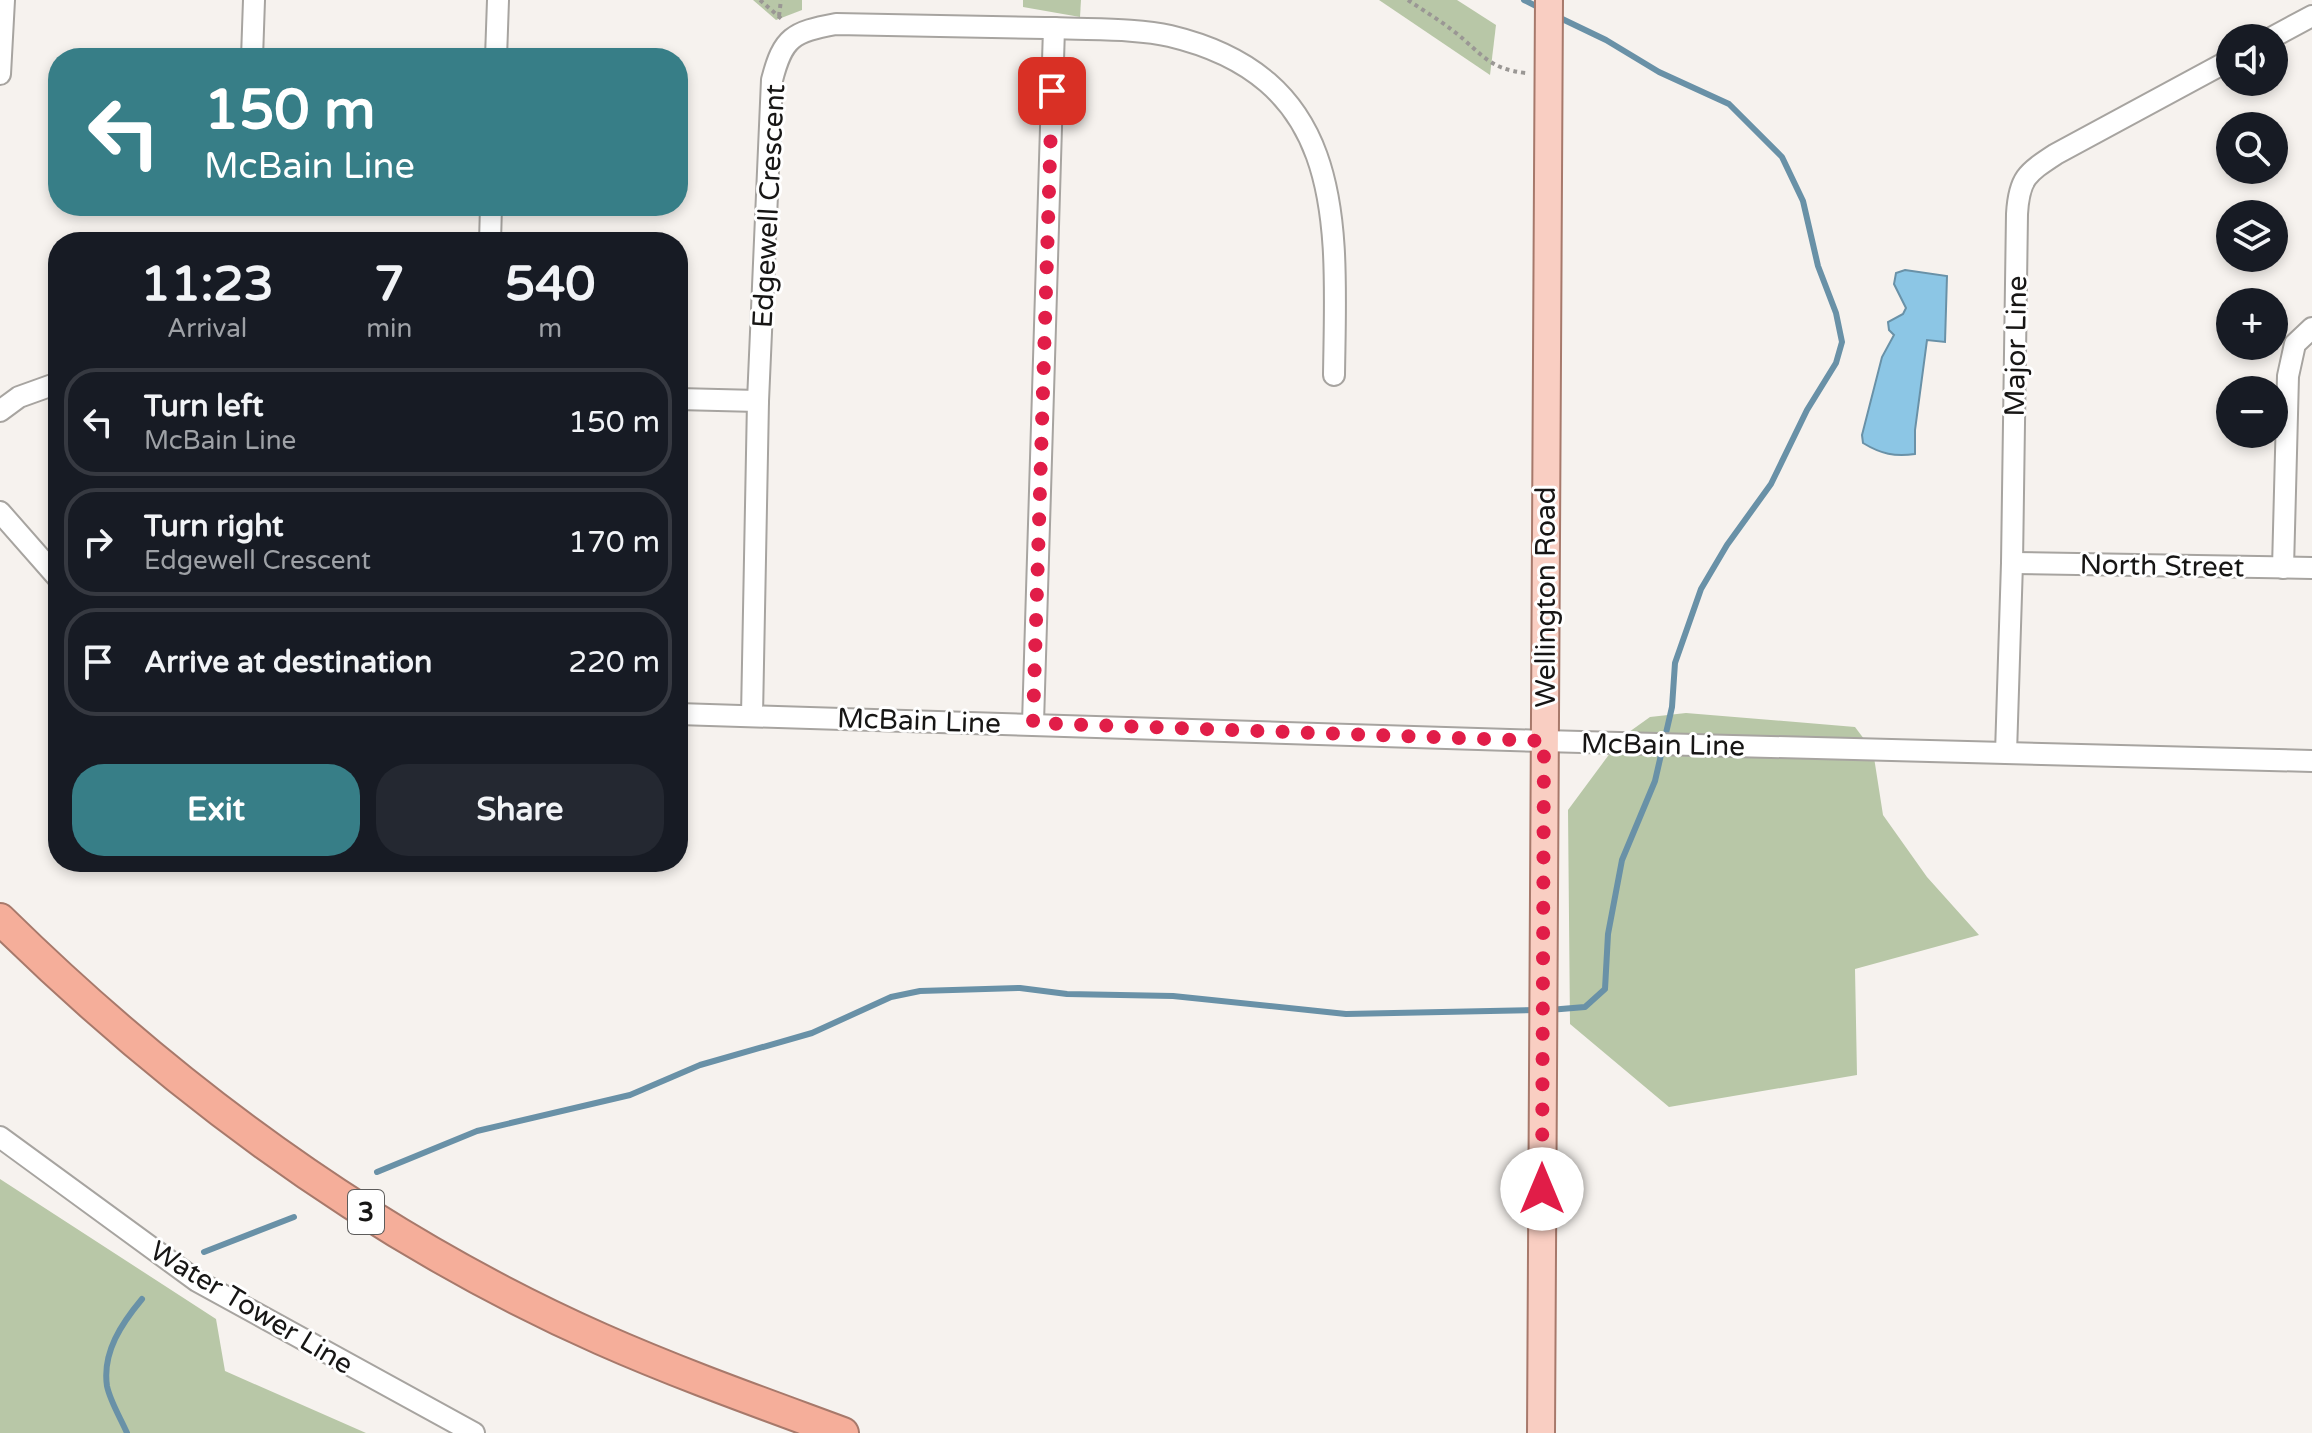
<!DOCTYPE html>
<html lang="en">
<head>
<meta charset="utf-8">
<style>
  :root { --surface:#171b24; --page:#242831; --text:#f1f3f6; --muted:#9ea1a6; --line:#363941; --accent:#377e87 }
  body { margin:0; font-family:"Varela Round",sans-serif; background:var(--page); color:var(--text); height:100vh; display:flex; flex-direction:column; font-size:30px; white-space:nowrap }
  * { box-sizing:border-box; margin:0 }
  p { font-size:26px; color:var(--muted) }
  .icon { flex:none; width:44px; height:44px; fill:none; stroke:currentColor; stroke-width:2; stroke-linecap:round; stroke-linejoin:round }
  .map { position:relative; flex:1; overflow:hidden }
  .drawer { position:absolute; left:48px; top:232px; width:640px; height:640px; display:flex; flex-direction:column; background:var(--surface); border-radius:32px; box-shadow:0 4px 12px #0003 }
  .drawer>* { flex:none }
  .top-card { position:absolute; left:48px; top:48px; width:640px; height:168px; border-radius:32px; box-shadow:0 4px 12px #0003; background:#377e87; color:#fff; overflow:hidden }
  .fabs { position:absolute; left:2216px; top:24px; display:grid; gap:16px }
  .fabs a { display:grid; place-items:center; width:72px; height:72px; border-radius:50%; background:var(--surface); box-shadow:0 4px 12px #0003; font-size:40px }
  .pin { position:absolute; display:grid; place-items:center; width:68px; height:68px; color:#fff; margin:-34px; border-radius:16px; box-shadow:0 4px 12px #0006 }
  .me { position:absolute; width:88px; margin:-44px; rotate:0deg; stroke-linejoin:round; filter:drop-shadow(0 0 6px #0008) }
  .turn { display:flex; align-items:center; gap:28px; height:168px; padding:0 24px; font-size:36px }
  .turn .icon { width:104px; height:104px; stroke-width:2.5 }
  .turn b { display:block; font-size:56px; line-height:68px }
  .eta { display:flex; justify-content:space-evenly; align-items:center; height:136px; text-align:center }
  .eta b { font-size:48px; font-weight:700; line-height:56px }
  .cta { display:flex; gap:16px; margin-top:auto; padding:16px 24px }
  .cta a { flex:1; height:92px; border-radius:32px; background:var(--accent); color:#fff; font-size:32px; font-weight:700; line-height:92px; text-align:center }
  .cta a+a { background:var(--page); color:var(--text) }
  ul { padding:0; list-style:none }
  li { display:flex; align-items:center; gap:24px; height:108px; margin:0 16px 12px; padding:0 8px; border:4px solid var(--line); border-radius:32px }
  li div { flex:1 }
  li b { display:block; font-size:30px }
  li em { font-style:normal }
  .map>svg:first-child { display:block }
  .green { fill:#b8c7a7 }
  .water { fill:#8cc6e5; stroke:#6991a7; stroke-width:2 }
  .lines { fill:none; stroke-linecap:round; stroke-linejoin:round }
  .stream { stroke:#6991a7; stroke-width:6 }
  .minor-casing { stroke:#a7a4a0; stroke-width:24 }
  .major-casing { stroke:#a7796b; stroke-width:30 }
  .highway-casing { stroke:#a7796b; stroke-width:34 }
  .path { stroke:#9a9794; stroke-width:4; stroke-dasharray:4 4; stroke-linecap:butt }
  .minor { stroke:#fff; stroke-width:20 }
  .major { stroke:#f9cec2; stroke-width:26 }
  .highway { stroke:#f5ae9a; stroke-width:30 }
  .route { stroke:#e11d48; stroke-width:14; stroke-dasharray:0 25.2 }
  .labels { text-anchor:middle; stroke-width:6; stroke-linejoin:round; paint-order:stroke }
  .shield { fill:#fff; stroke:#5d5c5b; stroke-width:2 }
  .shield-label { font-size:26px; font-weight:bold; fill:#171615 }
  .street-label { font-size:28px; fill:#171615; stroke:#fff }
</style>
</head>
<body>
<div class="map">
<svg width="2312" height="1433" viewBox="0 0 2312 1433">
  <rect width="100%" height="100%" fill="#f6f2ee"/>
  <g class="green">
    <polygon points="753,0 802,0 802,10 776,20"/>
    <polygon points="1023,0 1081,0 1080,17 1023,7"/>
    <polygon points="1379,0 1457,0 1496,25 1490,75"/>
    <polygon points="1686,713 1855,727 1873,751 1883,815 1927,877 1979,935 1855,969 1857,1075 1669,1107 1570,1024 1568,810 1622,737 1650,717"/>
    <polygon points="0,1179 216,1319 225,1371 366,1433 0,1433"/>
  </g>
  <path class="water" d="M 1905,270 L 1947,276 L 1945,342 L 1927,340 L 1915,430 L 1915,454 C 1895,457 1881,454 1863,443 L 1862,435 L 1882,357 L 1894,335 L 1889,330 L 1888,322 L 1903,314 L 1906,308 L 1894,284 L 1896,273 Z"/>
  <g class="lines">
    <g class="stream">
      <polyline points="1524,0 1542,9"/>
      <polyline points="1549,1010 1585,1007 1605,989 1608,934 1622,860 1655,781 1672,707 1675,663 1701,589 1727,545 1771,484 1807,410 1836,363 1842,342 1836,313 1818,266 1803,201 1782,157 1729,104 1659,72 1606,40 1556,16"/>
      <polyline points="377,1172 477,1131 630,1095 700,1065 812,1033 891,997 920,991 1020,988 1067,994 1173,996 1346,1014 1538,1010"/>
      <polyline points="204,1252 294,1217"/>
      <path d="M 127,1433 C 121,1419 110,1401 107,1386 C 102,1352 122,1323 142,1299"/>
    </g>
    <g class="minor-casing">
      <g id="minor">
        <path d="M 1054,28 C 1088,30 1137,28 1170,36 C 1350,79 1336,227 1334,375"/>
        <polyline points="2271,38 2312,16"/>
        <polyline points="252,58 254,0"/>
        <polyline points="496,58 498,0"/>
        <polyline points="0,74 4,0"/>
        <polyline points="490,242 491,206"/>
        <polyline points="678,399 758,401"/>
        <polyline points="0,411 19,397 58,383"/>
        <polyline points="0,512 58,578"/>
        <polyline points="2012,563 2312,568"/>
        <polyline points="2283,568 2288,376 2295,344 2312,328"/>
        <polyline points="678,714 1544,741 2312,761"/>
        <path d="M 752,716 L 758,401 L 772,80 C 783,37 793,32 836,24 L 1045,28 L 1054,28 L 1033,723"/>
        <path d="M 2006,753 L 2012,563 L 2017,214 C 2019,178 2027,173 2056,154 L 2230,60"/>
        <polyline points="0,1137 197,1281 474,1433"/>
      </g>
    </g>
    <g class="major-casing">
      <polyline id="major" points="1541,1433 1549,0"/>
    </g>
    <g class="highway-casing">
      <path id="highway" d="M 0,919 C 175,1091 376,1239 601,1339 C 680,1374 762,1403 843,1433"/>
    </g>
    <g class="path">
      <polyline points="760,0 784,21"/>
      <path d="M 1408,0 C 1424,11 1441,21 1456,33 C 1482,54 1489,69 1526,73"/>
      <polyline points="779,16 781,0"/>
    </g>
    <use href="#minor" class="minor"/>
    <use href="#major" class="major"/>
    <use href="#highway" class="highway"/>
  </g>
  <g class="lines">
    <polyline class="route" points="1052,91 1033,723 1544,741 1542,1189"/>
  </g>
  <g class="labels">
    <rect class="shield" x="348" y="1190" width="36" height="44" rx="6"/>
    <g class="shield-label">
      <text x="366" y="1221">3</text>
    </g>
    <g class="street-label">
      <text transform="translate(768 206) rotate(-87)" y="10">Edgewell Crescent</text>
      <text transform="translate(2015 346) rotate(-89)" y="10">Major Line</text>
      <text transform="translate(2162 565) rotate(1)" y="10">North Street</text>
      <text transform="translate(1545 597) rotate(-90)" y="10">Wellington Road</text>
      <text transform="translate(919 720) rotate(2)" y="10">McBain Line</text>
      <text transform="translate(1663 744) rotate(1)" y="10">McBain Line</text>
      <text transform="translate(252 1307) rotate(31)" y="10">Water Tower Line</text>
    </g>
  </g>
</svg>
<div class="fabs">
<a><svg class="icon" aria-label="sound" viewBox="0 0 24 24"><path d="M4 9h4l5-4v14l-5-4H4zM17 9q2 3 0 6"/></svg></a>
<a><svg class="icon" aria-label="search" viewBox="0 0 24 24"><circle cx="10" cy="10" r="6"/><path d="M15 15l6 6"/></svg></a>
<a><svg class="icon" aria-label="layers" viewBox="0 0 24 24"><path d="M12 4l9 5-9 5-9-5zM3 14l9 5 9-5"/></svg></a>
<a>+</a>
<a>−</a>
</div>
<div class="pin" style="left:1052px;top:91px;background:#d93025"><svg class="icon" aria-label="arrive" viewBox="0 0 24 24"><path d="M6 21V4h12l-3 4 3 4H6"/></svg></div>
<svg class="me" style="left:1542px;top:1189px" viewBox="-20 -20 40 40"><circle r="19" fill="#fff"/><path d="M0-13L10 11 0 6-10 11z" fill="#e11d48"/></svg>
<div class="top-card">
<div class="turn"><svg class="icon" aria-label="left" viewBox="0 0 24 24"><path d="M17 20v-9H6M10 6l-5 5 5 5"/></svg><div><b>150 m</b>McBain Line</div></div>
</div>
<section class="drawer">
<div class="eta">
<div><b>11:23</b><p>Arrival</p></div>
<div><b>7</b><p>min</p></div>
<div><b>540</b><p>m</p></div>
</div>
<ul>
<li><svg class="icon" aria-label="left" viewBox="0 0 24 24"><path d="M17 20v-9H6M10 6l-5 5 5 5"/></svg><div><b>Turn left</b><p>McBain Line</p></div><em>150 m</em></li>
<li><svg class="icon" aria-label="right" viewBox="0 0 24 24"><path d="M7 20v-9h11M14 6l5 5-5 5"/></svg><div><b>Turn right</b><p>Edgewell Crescent</p></div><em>170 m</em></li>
<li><svg class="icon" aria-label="arrive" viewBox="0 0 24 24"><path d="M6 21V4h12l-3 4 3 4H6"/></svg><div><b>Arrive at destination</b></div><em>220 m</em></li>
</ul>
<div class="cta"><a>Exit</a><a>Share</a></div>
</section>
</div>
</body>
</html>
